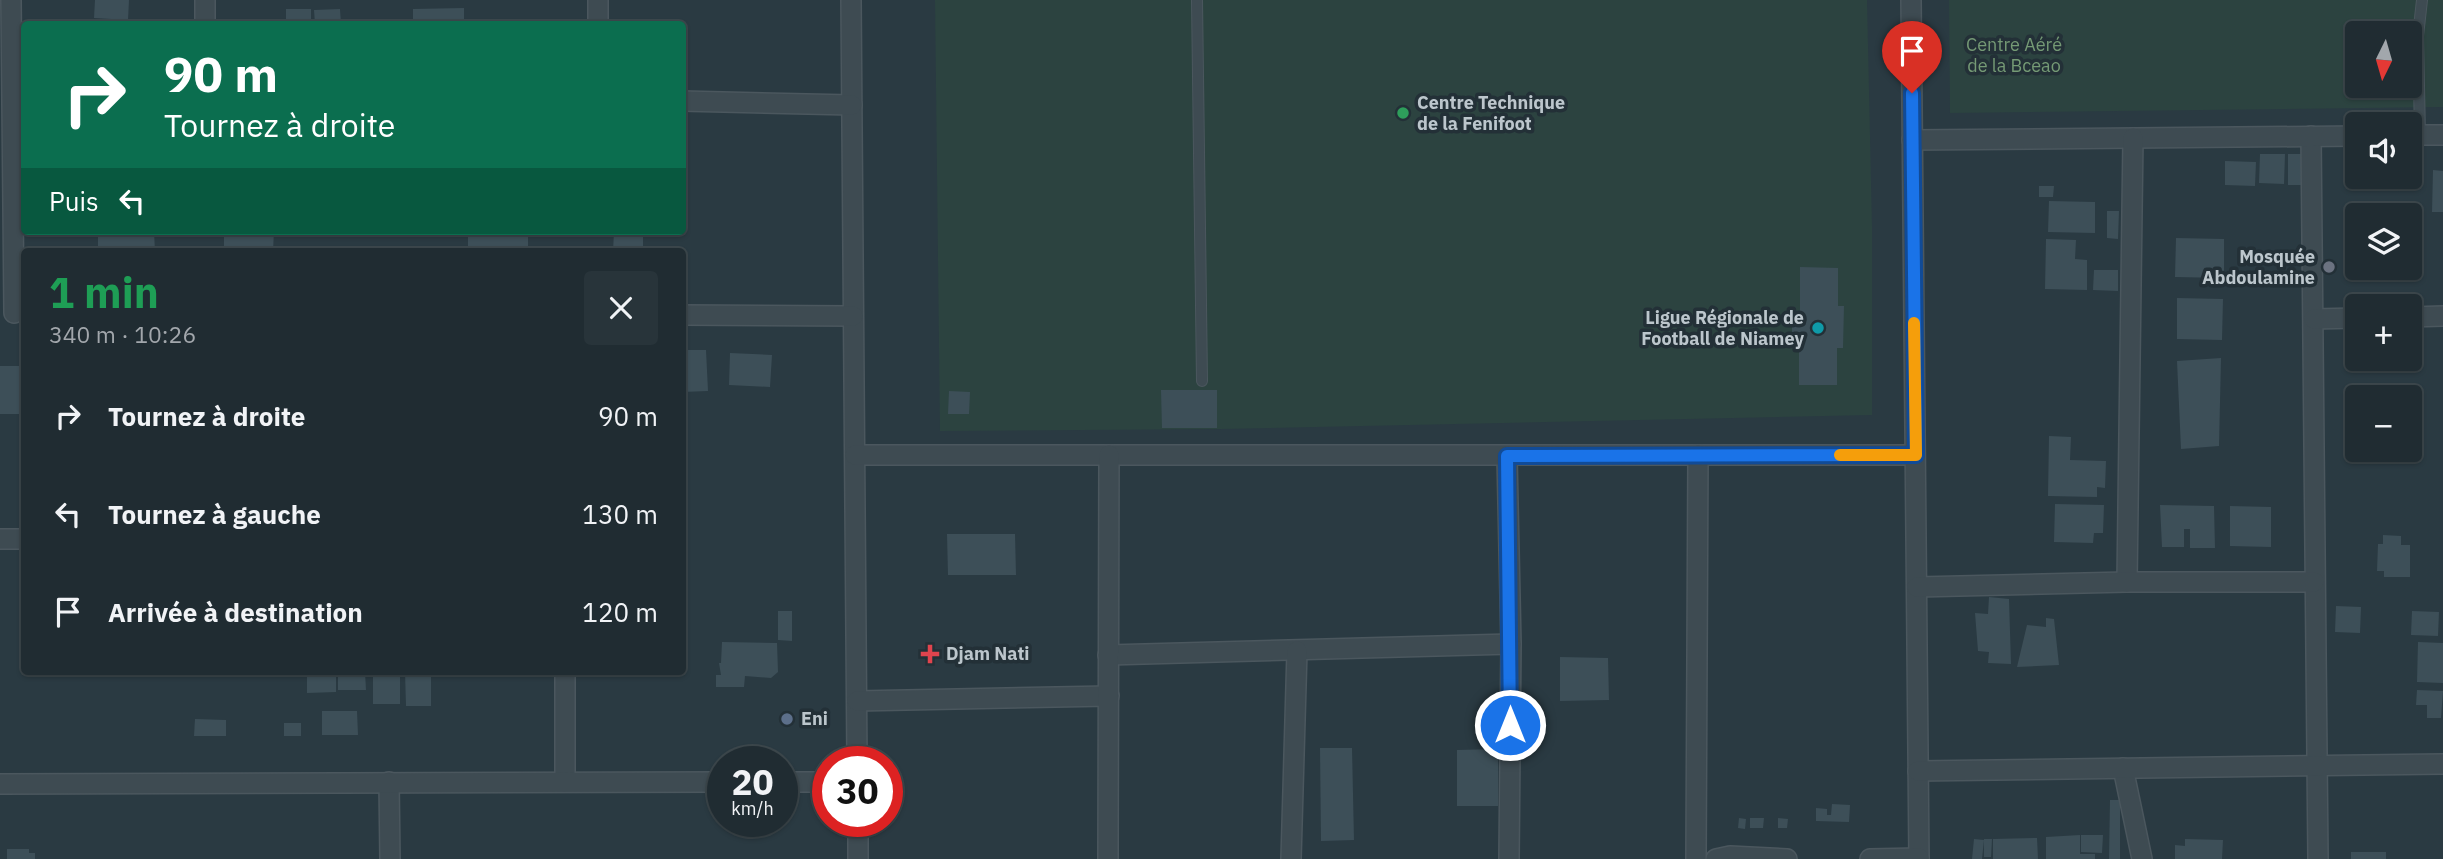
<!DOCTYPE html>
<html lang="fr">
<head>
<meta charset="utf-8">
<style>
  :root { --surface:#202c32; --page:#28343a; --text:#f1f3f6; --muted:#a2a7ac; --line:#3d484d }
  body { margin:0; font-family:"IBM Plex Sans",sans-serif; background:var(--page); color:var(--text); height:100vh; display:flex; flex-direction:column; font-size:26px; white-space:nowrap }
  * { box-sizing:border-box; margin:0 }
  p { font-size:23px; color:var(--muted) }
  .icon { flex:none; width:38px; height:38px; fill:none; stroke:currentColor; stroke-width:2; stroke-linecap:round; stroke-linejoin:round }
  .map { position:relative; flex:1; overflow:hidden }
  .panel { position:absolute; left:21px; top:248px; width:665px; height:427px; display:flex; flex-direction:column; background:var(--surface); border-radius:7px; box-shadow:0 2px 5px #0004,0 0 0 2px var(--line) }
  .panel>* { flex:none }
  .top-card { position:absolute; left:21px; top:21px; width:665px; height:214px; border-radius:7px; box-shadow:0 2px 5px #0004,0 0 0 2px var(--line); background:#0b6e4f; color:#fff; overflow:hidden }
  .needle { width:46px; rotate:185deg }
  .buttons { position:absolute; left:2345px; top:21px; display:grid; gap:14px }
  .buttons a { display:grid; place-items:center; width:77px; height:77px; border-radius:7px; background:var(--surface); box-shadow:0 2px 5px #0004,0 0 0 2px var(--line); font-size:35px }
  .speed { position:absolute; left:707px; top:746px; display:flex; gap:14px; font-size:35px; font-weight:700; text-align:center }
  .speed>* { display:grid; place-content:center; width:91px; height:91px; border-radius:50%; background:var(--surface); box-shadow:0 2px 5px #0004,0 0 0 2px var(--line); line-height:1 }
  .speed small { font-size:18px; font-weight:400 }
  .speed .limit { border:10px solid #d22; background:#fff; color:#111 }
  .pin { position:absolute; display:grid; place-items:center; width:60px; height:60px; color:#fff; margin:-72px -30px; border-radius:50% 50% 50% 0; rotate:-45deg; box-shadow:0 0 7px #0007 }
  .pin .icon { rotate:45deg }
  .me { position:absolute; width:77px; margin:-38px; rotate:0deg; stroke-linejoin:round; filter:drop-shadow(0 0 5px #0008) }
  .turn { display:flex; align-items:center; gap:24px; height:147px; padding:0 28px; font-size:32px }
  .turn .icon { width:91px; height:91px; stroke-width:2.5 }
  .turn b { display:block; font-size:49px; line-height:60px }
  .then { display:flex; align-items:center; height:66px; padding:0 28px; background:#0003; gap:14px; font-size:26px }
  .round { display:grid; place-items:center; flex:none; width:74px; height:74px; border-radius:7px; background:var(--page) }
  .summary { display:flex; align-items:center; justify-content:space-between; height:119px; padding:0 28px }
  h1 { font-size:42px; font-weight:800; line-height:52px; color:#1e9e55 }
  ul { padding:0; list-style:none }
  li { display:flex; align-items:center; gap:21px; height:98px; padding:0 28px }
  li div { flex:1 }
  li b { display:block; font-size:26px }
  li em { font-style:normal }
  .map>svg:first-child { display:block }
  .green { fill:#2c4340; fill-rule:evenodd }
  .building { fill:#3d4f58 }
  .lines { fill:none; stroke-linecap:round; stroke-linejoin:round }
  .service-casing { stroke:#4b575e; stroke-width:12 }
  .minor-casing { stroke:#4b575e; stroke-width:22 }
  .service { stroke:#3e4b52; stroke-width:10 }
  .minor { stroke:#3e4b52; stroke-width:19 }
  .route-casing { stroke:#114b97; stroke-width:18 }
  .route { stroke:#1a73e8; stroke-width:12 }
  .slow { stroke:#f59e0b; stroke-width:12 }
  .leisure-dot { fill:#2e9e5b; stroke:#233037; stroke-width:2.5 }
  .worship-dot { fill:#6b7280; stroke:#233037; stroke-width:2.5 }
  .culture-dot { fill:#0f9aa8; stroke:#233037; stroke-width:2.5 }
  .health-dot { fill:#e0444e; stroke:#233037; stroke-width:2.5 }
  .service-dot { fill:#5c6f8a; stroke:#233037; stroke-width:2.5 }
  .labels { text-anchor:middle; stroke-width:7; stroke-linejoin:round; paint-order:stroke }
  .park-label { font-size:18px; fill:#759a75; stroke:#233037 }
  .poi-label { font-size:18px; font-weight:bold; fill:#bcc6cc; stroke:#233037; text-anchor:start }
</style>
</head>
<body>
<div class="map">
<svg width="2443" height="859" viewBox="0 0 2443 859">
  <rect width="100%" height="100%" fill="#2a3a42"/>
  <g class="green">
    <polygon points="935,0 1867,0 1872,227 1872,415 1222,429 940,431"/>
    <path d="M 1949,0 L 2443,0 L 2443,107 L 1950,113 ZM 2357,33 L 2410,33 L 2410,86 L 2357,86 Z"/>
  </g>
  <g class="building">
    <polygon points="95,0 129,0 128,20 94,18"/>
    <polygon points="464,8 464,24 413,24 413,9"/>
    <rect x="286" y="9" width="25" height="15"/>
    <polygon points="340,9 341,24 315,24 314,10"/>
    <polygon points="2260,154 2285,154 2284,184 2259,183"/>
    <polygon points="2288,154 2305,154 2304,185 2288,185"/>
    <polygon points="2225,161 2256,162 2255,186 2225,185"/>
    <polygon points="2433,170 2443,171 2443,212 2432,212"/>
    <polygon points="2039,186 2054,186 2053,197 2039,197"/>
    <polygon points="2049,201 2095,202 2095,233 2048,232"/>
    <polygon points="2107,211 2119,211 2118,239 2107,238"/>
    <polygon points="98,231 154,231 155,252 98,252"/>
    <polygon points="224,231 274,231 273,251 224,252"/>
    <rect x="468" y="231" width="60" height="21"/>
    <polygon points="614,231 643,231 643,252 613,252"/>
    <polygon points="2176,238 2224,239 2224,278 2175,277"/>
    <polygon points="2046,239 2076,240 2075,259 2087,260 2087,290 2045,289"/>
    <polygon points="1800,267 1838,268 1838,306 1844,306 1843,348 1837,348 1837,385 1799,385 1799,337 1792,337 1792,319 1800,319"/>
    <polygon points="2094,270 2118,270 2118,291 2093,290"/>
    <polygon points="2177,298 2223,299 2222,340 2177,339"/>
    <polygon points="682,350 706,350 708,391 682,392"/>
    <polygon points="730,353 772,355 770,387 729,385"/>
    <polygon points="2221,358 2219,446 2181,449 2177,361"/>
    <rect x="0" y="366" width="24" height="48"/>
    <polygon points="1161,390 1217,390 1217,428 1162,428"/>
    <polygon points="949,391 970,392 969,414 948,414"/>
    <polygon points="2049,436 2071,437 2070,460 2106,461 2105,488 2097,487 2097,497 2048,496"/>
    <polygon points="2055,504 2104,505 2103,533 2094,533 2093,543 2054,542"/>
    <polygon points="2160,505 2214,506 2215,548 2190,548 2190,529 2184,529 2184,547 2162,547"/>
    <polygon points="2230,506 2271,507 2271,547 2230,546"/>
    <polygon points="947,534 1015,534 1016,575 948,575"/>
    <polygon points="2383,535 2401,536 2401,545 2410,545 2410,577 2384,577 2384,571 2377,571 2378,544 2383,544"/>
    <polygon points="1989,597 2009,599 2011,664 1988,663 1989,652 1978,651 1975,613 1988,614"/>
    <polygon points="2336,606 2361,607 2360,633 2335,632"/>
    <polygon points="778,611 792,611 792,641 778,640"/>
    <polygon points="2412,611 2439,612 2438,636 2411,635"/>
    <polygon points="2046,618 2054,619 2059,665 2017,667 2027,625 2046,627"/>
    <polygon points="722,642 777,643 778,672 771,678 745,676 744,687 716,687 716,675 721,675 719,663 721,663"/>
    <polygon points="2418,642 2443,643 2443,683 2417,682"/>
    <polygon points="1560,657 1608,658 1609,700 1560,701"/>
    <polygon points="307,672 336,672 336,692 307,693"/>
    <polygon points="338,672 365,672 366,690 338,690"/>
    <rect x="373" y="672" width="27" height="32"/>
    <polygon points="405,672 431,672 431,706 406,706"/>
    <polygon points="2417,690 2443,691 2441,718 2427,718 2427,705 2416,705"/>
    <polygon points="322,711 357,711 358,735 322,735"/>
    <polygon points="195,719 226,720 226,736 194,736"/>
    <rect x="284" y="723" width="17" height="13"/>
    <polygon points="1320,748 1352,748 1354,840 1321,841"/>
    <polygon points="1498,749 1498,806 1457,806 1457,750"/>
    <polygon points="2110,800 2120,800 2120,859 2109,859"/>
    <polygon points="1832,804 1850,805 1849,822 1816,821 1816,808 1827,809 1827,815 1831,815"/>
    <polygon points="1739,818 1746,819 1745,829 1738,828"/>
    <polygon points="1750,818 1764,818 1763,828 1750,828"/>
    <polygon points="1778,818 1788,819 1787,828 1778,828"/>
    <polygon points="2080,835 2080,854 2095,854 2095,859 2046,859 2046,837"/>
    <polygon points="2081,835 2103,835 2102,853 2081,852"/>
    <polygon points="2037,838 2038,859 1993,859 1993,839"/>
    <polygon points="1974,839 1984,840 1982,859 1972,859"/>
    <polygon points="1984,839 1992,839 1991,857 1984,857"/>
    <polygon points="2185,839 2223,840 2222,859 2175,859 2175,845 2185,846"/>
    <polygon points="7,849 29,849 29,853 35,853 35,859 7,859"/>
    <rect x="2351" y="852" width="35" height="7"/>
  </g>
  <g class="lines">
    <g class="service-casing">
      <g id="service">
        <polyline points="1197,0 1202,381"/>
        <polyline points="2420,135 2418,36 2422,0"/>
      </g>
    </g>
    <g class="minor-casing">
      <g id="minor">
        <polyline points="11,0 14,313"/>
        <polyline points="205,0 205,24"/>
        <polyline points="598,0 598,24"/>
        <polyline points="851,0 857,761"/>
        <polyline points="1911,0 1919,859"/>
        <polyline points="682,101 852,105"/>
        <polyline points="2410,135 2443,135"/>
        <polyline points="2311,136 2318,859"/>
        <polyline points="1912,140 2357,136"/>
        <polyline points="682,315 853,316"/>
        <polyline points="2410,317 2443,316"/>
        <polyline points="2314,319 2357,318"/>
        <polyline points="855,455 1915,455"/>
        <polyline points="1507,456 1511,644 1509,859"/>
        <polyline points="0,539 24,539"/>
        <polyline points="2127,582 2133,138"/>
        <polyline points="1917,587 2127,582 2314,582"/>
        <polyline points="1108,655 1511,644"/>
        <polyline points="565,672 565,782"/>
        <polyline points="857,701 1109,696"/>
        <polyline points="2123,768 2142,859"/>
        <polyline points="1918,771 2443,764"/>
        <polyline points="389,782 390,859"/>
        <polyline points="782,782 828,782"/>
        <polyline points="0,784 723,782"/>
        <polyline points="858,821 858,859"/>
        <polyline points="1108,859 1109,455"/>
        <polyline points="1291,859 1297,651"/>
        <polyline points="1696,859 1698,455"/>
        <polyline points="1716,859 1730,856 1787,859"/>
        <polyline points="1870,859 1919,858"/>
      </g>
    </g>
    <use href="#service" class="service"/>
    <use href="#minor" class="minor"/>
  </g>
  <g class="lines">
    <g class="route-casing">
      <polyline id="route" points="1510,725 1507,456 1916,455 1912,93"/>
    </g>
    <use href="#route" class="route"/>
    <polyline class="slow" points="1840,455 1916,455 1914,323"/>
  </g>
  <circle class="leisure-dot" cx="1403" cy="113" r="7"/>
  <circle class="worship-dot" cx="2329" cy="267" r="7"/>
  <circle class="culture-dot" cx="1818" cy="328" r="7"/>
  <path class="health-dot" d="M926.5 643.5h7v7h7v7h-7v7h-7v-7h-7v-7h7z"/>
  <circle class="service-dot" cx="787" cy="719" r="7"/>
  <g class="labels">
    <g class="park-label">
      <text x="2014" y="51">Centre Aéré<tspan x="2014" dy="21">de la Bceao</tspan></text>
    </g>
    <g class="poi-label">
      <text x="1417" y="109">Centre Technique<tspan x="1417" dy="21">de la Fenifoot</tspan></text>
      <text x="2315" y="263" text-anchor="end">Mosquée<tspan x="2315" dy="21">Abdoulamine</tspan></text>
      <text x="1804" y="324" text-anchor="end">Ligue Régionale de<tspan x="1804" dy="21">Football de Niamey</tspan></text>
      <text x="946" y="660">Djam Nati</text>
      <text x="801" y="725">Eni</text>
    </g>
  </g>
</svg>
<div class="buttons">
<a><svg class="needle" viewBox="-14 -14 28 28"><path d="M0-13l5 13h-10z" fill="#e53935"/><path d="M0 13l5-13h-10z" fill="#a2a7ac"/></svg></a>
<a><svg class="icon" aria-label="sound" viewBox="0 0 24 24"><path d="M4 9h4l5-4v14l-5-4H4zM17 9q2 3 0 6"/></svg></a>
<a><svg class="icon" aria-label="layers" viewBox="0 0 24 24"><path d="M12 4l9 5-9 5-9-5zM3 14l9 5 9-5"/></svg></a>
<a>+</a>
<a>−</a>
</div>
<div class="speed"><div>20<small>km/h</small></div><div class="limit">30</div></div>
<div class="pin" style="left:1912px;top:93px;background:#d93025"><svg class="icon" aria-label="arrive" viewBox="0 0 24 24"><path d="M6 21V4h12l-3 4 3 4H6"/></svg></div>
<svg class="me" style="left:1510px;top:725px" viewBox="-20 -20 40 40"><circle r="17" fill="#1a73e8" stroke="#fff" stroke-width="3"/><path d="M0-11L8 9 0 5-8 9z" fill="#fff"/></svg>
<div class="top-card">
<div class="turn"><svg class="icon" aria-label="right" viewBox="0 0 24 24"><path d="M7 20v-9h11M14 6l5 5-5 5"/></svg><div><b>90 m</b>Tournez à droite</div></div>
<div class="then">Puis<svg class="icon" aria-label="left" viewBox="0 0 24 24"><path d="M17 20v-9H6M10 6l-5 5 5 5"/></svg></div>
</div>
<section class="panel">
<div class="summary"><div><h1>1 min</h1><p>340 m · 10:26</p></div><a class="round"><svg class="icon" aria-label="close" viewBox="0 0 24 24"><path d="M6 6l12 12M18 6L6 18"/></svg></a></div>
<ul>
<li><svg class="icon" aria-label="right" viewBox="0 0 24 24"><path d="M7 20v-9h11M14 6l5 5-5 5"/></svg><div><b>Tournez à droite</b></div><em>90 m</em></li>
<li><svg class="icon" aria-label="left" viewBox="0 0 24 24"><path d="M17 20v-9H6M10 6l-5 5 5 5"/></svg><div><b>Tournez à gauche</b></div><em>130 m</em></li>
<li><svg class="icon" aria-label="arrive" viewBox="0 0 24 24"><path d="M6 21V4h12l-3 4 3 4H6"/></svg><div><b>Arrivée à destination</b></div><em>120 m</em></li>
</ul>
</section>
</div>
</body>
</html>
